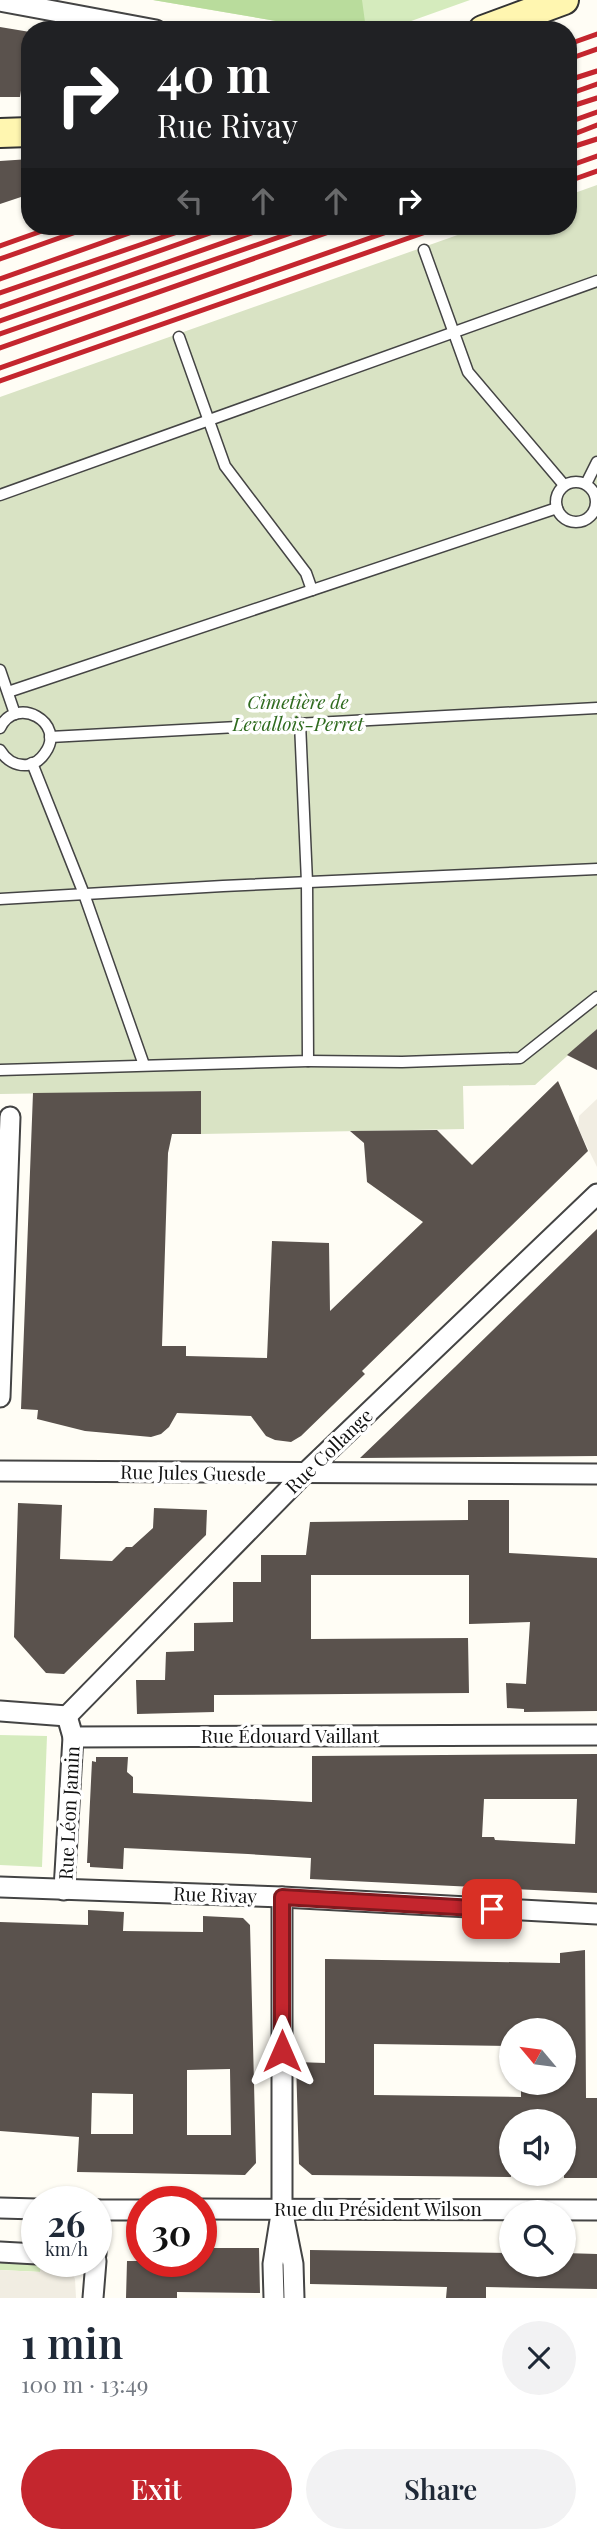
<!DOCTYPE html>
<html lang="en">
<head>
<meta charset="utf-8">
<style>
  :root { --surface:#fff; --page:#f2f2f3; --text:#1f2937; --muted:#747a83; --accent:#c4262e }
  body { margin:0; font-family:"Playfair Display",serif; background:var(--page); color:var(--text); height:100vh; display:flex; flex-direction:column; font-size:26px; white-space:nowrap }
  * { box-sizing:border-box; margin:0 }
  p { font-size:23px; color:var(--muted) }
  .icon { flex:none; width:38px; height:38px; fill:none; stroke:currentColor; stroke-width:2; stroke-linecap:round; stroke-linejoin:round }
  .map { position:relative; height:2298px; overflow:hidden }
  .drawer { display:flex; flex-direction:column; background:var(--surface); flex:1 }
  .drawer>* { flex:none }
  .banner { position:absolute; left:21px; top:21px; width:556px; height:214px; border-radius:28px; box-shadow:0 2px 5px #0004; background:#202124; color:#fff; overflow:hidden }
  .needle { width:46px; rotate:299deg }
  .fabs { position:absolute; left:499px; top:2018px; display:grid; gap:14px }
  .fabs a { display:grid; place-items:center; width:77px; height:77px; border-radius:50%; background:var(--surface); box-shadow:0 2px 5px #0004; font-size:35px }
  .speed { position:absolute; left:21px; top:2186px; display:flex; gap:14px; font-size:35px; font-weight:700; text-align:center }
  .speed>* { display:grid; place-content:center; width:91px; height:91px; border-radius:50%; background:var(--surface); box-shadow:0 2px 5px #0004; line-height:1 }
  .speed small { font-size:18px; font-weight:400 }
  .speed .limit { border:10px solid #d22; background:#fff; color:#111 }
  .pin { position:absolute; display:grid; place-items:center; width:60px; height:60px; color:#fff; margin:-30px; border-radius:14px; box-shadow:0 4px 10px #0006 }
  .me { position:absolute; width:77px; margin:-38px; rotate:0deg; stroke-linejoin:round; filter:drop-shadow(0 0 5px #0008) }
  .turn { display:flex; align-items:center; gap:24px; height:147px; padding:0 21px; font-size:32px }
  .turn .icon { width:91px; height:91px; stroke-width:2.5 }
  .turn b { display:block; font-size:49px; line-height:60px }
  .lanes { display:flex; align-items:center; height:66px; padding:0 21px; background:#0003; justify-content:center; gap:35px; direction:ltr }
  .lanes .off { opacity:.35 }
  .round { display:grid; place-items:center; flex:none; width:74px; height:74px; border-radius:37px; background:var(--page) }
  .headline { display:flex; align-items:center; justify-content:space-between; height:119px; padding:0 21px }
  h1 { font-size:42px; font-weight:600; line-height:52px }
  .action { display:flex; gap:14px; margin-top:auto; padding:14px 21px }
  .action a { flex:1; height:80px; border-radius:42px; background:var(--accent); color:#fff; font-size:28px; font-weight:600; line-height:80px; text-align:center }
  .action a+a { background:var(--page); color:var(--text) }
  .map>svg:first-child { display:block }
  .green { fill:#d5ebbd }
  .forest { fill:#b9dc9c }
  .cemetery { fill:#d9e3c4 }
  .plaza { fill:#f1ede2 }
  .building { fill:#5a524d; fill-rule:evenodd }
  .lines { fill:none; stroke-linecap:round; stroke-linejoin:round }
  .lane-casing { stroke:#444; stroke-width:13 }
  .street-casing { stroke:#444; stroke-width:23 }
  .secondary-casing { stroke:#333; stroke-width:32 }
  .lane { stroke:#fff; stroke-width:10 }
  .street { stroke:#fff; stroke-width:19 }
  .secondary { stroke:#fff6b0; stroke-width:28 }
  .rail { stroke:#c4262e; stroke-width:5 }
  .route-casing { stroke:#7f191e; stroke-width:18 }
  .route { stroke:#c4262e; stroke-width:12 }
  .labels { text-anchor:middle; stroke-width:7; stroke-linejoin:round; paint-order:stroke }
  .park-label { font-size:19px; font-style:italic; fill:#2f6b1f; stroke:#fff }
  .street-label { font-size:19px; fill:#111; stroke:#fff }
</style>
</head>
<body>
<div class="map">
<svg width="597" height="2298" viewBox="0 0 597 2298">
  <rect width="100%" height="100%" fill="#fffdf5"/>
  <g class="green">
    <polygon points="153,0 470,0 386,30 329,30"/>
    <polygon points="0,1735 47,1736 42,1867 0,1865"/>
    <polygon points="0,2259 41,2261 41,2272 0,2270"/>
  </g>
  <polygon class="forest" points="153,0 362,0 365,22 368,30 329,30"/>
  <polygon class="cemetery" points="597,185 597,1029 535,1085 463,1086 464,1129 201,1134 200,1091 0,1094 0,397 483,226 569,226 569,195"/>
  <g class="plaza">
    <polygon points="597,1099 597,1167 578,1128 579,1116"/>
    <polygon points="41,2261 56,2261 69,2268 75,2279 76,2298 0,2298 0,2270 40,2272"/>
  </g>
  <g class="building">
    <polygon points="0,27 30,32 20,97 0,97"/>
    <polygon points="30,159 30,194 0,204 0,161"/>
    <polygon points="597,1029 597,1070 567,1055"/>
    <polygon points="558,1081 588,1151 362,1371 365,1374 301,1436 291,1442 275,1440 266,1436 251,1416 177,1413 169,1427 161,1434 151,1437 85,1431 37,1419 38,1410 21,1409 33,1093 201,1091 201,1134 172,1134 168,1153 162,1346 186,1346 186,1356 267,1358 272,1241 329,1243 330,1311 423,1222 367,1182 364,1143 350,1131 437,1130 472,1165"/>
    <polygon points="597,1229 597,1456 360,1458 455,1367"/>
    <polygon points="468,1500 509,1500 509,1553 597,1558 597,1711 524,1712 524,1709 507,1708 506,1683 526,1684 530,1622 469,1624 469,1575 311,1575 311,1639 468,1638 469,1693 214,1695 214,1712 137,1714 136,1680 165,1680 166,1652 194,1651 194,1623 233,1622 233,1582 261,1582 261,1555 306,1555 310,1522 468,1520"/>
    <polygon points="18,1503 62,1505 60,1559 112,1561 126,1547 132,1547 153,1528 154,1508 207,1510 206,1535 64,1674 46,1673 14,1637"/>
    <path d="M 597,1754 L 597,1893 L 310,1879 L 311,1858 L 248,1854 L 124,1848 L 123,1869 L 90,1867 L 90,1863 L 87,1863 L 92,1761 L 96,1762 L 96,1757 L 128,1757 L 127,1772 L 133,1777 L 133,1793 L 312,1802 L 312,1756 ZM 484,1799 L 577,1799 L 575,1844 L 495,1840 L 494,1837 L 482,1837 Z"/>
    <path d="M 88,1910 L 124,1912 L 123,1931 L 203,1932 L 203,1916 L 243,1918 L 250,1925 L 256,2163 L 245,2175 L 77,2172 L 79,2137 L 0,2131 L 0,1922 L 88,1925 ZM 230,2069 L 231,2135 L 187,2135 L 187,2070 ZM 92,2093 L 133,2094 L 133,2134 L 91,2134 Z"/>
    <path d="M 585,1950 L 586,2098 L 597,2098 L 597,2178 L 564,2178 L 564,2121 L 511,2121 L 511,2177 L 312,2175 L 299,2164 L 296,2062 L 325,2063 L 325,1959 L 560,1963 L 560,1953 ZM 511,2030 L 564,2030 L 564,2082 L 521,2082 L 521,2097 L 374,2095 L 374,2044 L 511,2046 Z"/>
    <polygon points="201,2248 259,2248 260,2293 177,2292 177,2298 126,2298 127,2261 201,2261"/>
    <polygon points="310,2250 511,2253 511,2264 564,2264 564,2253 597,2254 597,2289 486,2287 486,2298 446,2298 447,2287 310,2284"/>
  </g>
  <g class="lines">
    <g class="lane-casing">
      <g id="lane">
        <polyline points="424,250 468,372 564,485"/>
        <polyline points="179,337 225,466 306,573 312,590"/>
        <circle cx="576" cy="502" r="20"/>
        <polyline points="586,484 597,462"/>
        <polyline points="0,495 597,281"/>
        <polyline points="0,670 15,714"/>
        <polyline points="8,692 557,508"/>
        <path d="M 0,728 C 16,694 67,723 45,753 C 41,759 35,764 27,765 C 16,766 6,760 0,750"/>
        <polyline points="50,737 597,708"/>
        <polyline points="32,763 84,894 144,1065"/>
        <polyline points="0,899 223,886 597,869"/>
        <polyline points="308,1061 402,1062 520,1058 597,997"/>
        <polyline points="0,1070 308,1061 307,882 300,723"/>
      </g>
    </g>
    <g class="street-casing">
      <g id="street">
        <polyline points="0,1 156,30"/>
        <polyline points="0,1397 10,1117"/>
        <polyline points="0,1471 597,1474"/>
        <polyline points="0,1711 67,1716"/>
        <polyline points="67,1716 304,1474 597,1194"/>
        <polyline points="67,1716 73,1737 597,1735"/>
        <polyline points="0,1887 282,1897 597,1914"/>
        <polyline points="64,1890 73,1737"/>
        <polyline points="0,2208 37,2209"/>
        <polyline points="201,2209 597,2210"/>
        <polyline points="96,2210 142,2210"/>
        <polyline points="284,2219 293,2264 294,2298"/>
        <polyline points="0,2252 37,2254"/>
        <polyline points="96,2254 98,2210"/>
        <polyline points="93,2298 96,2261"/>
        <polyline points="274,2298 273,2264 282,2208 282,1897"/>
      </g>
    </g>
    <g class="secondary-casing">
      <g id="secondary">
        <polyline points="483,30 564,0"/>
        <polyline points="0,133 30,132"/>
      </g>
    </g>
    <use href="#lane" class="lane"/>
    <use href="#street" class="street"/>
    <use href="#secondary" class="secondary"/>
    <g class="rail">
      <polyline points="569,44 597,34"/>
      <polyline points="569,59 597,49"/>
      <polyline points="569,80 597,71"/>
      <polyline points="569,94 597,84"/>
      <polyline points="569,107 597,98"/>
      <polyline points="569,122 597,112"/>
      <polyline points="569,136 597,125"/>
      <polyline points="569,148 597,139"/>
      <polyline points="569,166 597,156"/>
      <polyline points="569,181 597,171"/>
      <polyline points="0,246 56,226"/>
      <polyline points="0,259 93,226"/>
      <polyline points="0,279 149,226"/>
      <polyline points="0,293 195,226"/>
      <polyline points="0,307 230,226"/>
      <polyline points="0,321 271,226"/>
      <polyline points="0,334 311,226"/>
      <polyline points="0,348 346,226"/>
      <polyline points="0,368 404,226"/>
      <polyline points="0,381 443,226"/>
    </g>
  </g>
  <g class="lines">
    <g class="route-casing">
      <polyline id="route" points="282,2051 282,1897 492,1909"/>
    </g>
    <use href="#route" class="route"/>
  </g>
  <g class="labels">
    <g class="park-label">
      <text x="298" y="709">Cimetière de<tspan x="298" dy="22">Levallois-Perret</tspan></text>
    </g>
    <g class="street-label">
      <text transform="translate(329 1451) rotate(-44)" y="7">Rue Collange</text>
      <text transform="translate(193 1473) rotate(1)" y="7">Rue Jules Guesde</text>
      <text x="290" y="1743">Rue Édouard Vaillant</text>
      <text transform="translate(69 1813) rotate(-87)" y="7">Rue Léon Jamin</text>
      <text transform="translate(215 1895) rotate(2)" y="7">Rue Rivay</text>
      <text x="378" y="2216">Rue du Président Wilson</text>
    </g>
  </g>
</svg>
<div class="fabs">
<a><svg class="needle" viewBox="-14 -14 28 28"><path d="M0-13l5 13h-10z" fill="#e53935"/><path d="M0 13l5-13h-10z" fill="#747a83"/></svg></a>
<a><svg class="icon" aria-label="sound" viewBox="0 0 24 24"><path d="M4 9h4l5-4v14l-5-4H4zM17 9q2 3 0 6"/></svg></a>
<a><svg class="icon" aria-label="search" viewBox="0 0 24 24"><circle cx="10" cy="10" r="6"/><path d="M15 15l6 6"/></svg></a>
</div>
<div class="speed"><div>26<small>km/h</small></div><div class="limit">30</div></div>
<div class="pin" style="left:492px;top:1909px;background:#d93025"><svg class="icon" aria-label="arrive" viewBox="0 0 24 24"><path d="M6 21V4h12l-3 4 3 4H6"/></svg></div>
<svg class="me" style="left:282px;top:2051px" viewBox="-20 -20 40 40"><path d="M0-17L14 15 0 8-14 15z" fill="#c4262e" stroke="#fff" stroke-width="4"/></svg>
<div class="banner">
<div class="turn"><svg class="icon" aria-label="right" viewBox="0 0 24 24"><path d="M7 20v-9h11M14 6l5 5-5 5"/></svg><div><b>40 m</b>Rue Rivay</div></div>
<div class="lanes"><svg class="icon off" aria-label="left" viewBox="0 0 24 24"><path d="M17 20v-9H6M10 6l-5 5 5 5"/></svg><svg class="icon off" aria-label="ahead" viewBox="0 0 24 24"><path d="M12 20V5M6 11l6-6 6 6"/></svg><svg class="icon off" aria-label="ahead" viewBox="0 0 24 24"><path d="M12 20V5M6 11l6-6 6 6"/></svg><svg class="icon" aria-label="right" viewBox="0 0 24 24"><path d="M7 20v-9h11M14 6l5 5-5 5"/></svg></div>
</div>
</div>
<section class="drawer">
<div class="headline"><div><h1>1 min</h1><p>100 m · 13:49</p></div><a class="round"><svg class="icon" aria-label="close" viewBox="0 0 24 24"><path d="M6 6l12 12M18 6L6 18"/></svg></a></div>
<div class="action"><a>Exit</a><a>Share</a></div>
</section>
</body>
</html>
